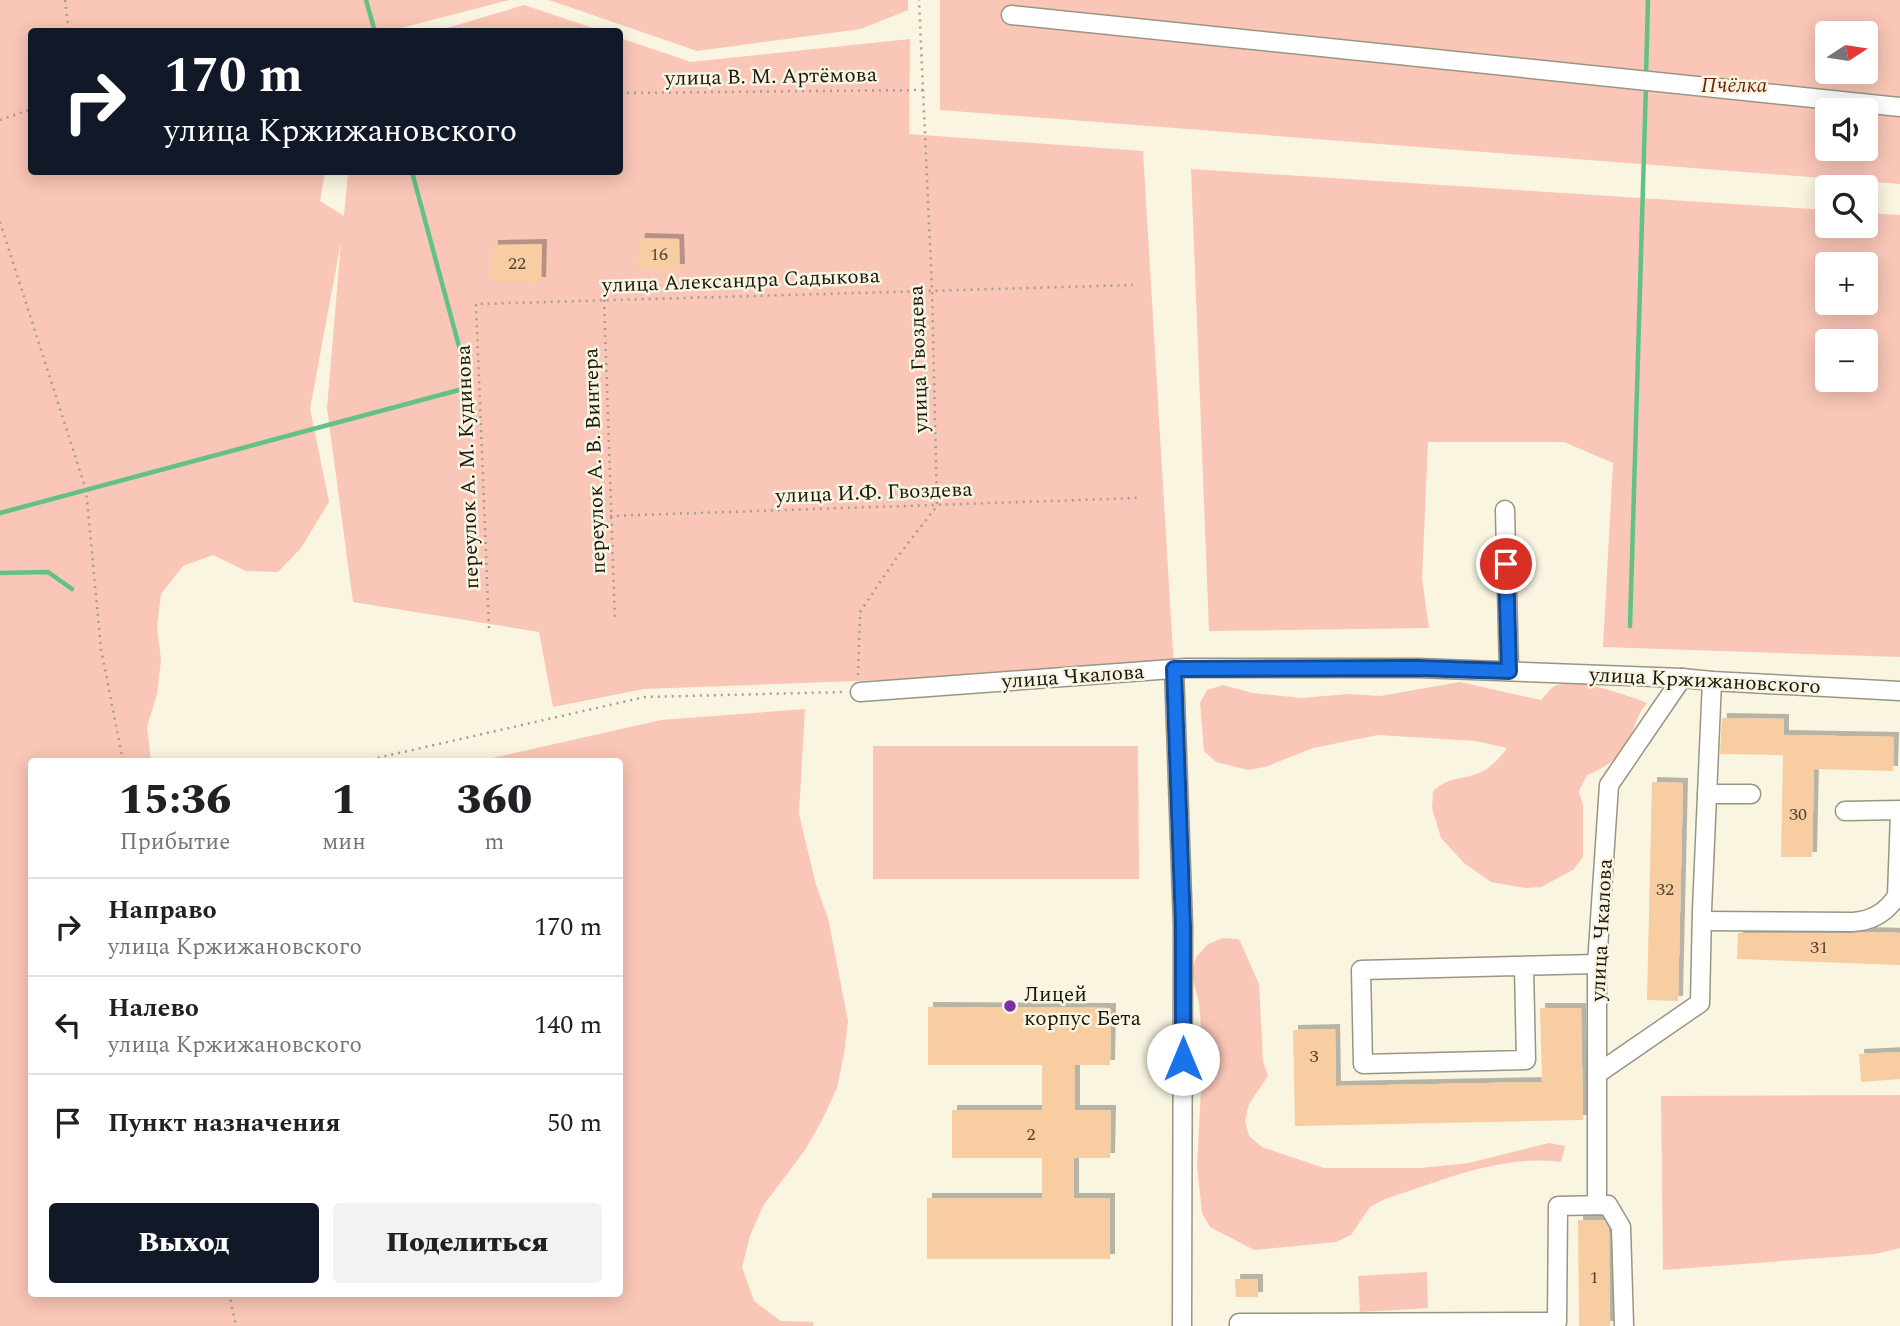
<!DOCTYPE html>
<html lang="ru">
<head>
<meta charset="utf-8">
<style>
  :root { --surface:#fff; --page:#f2f2f2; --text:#202124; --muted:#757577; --line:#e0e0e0; --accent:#111827 }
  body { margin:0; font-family:Spectral,serif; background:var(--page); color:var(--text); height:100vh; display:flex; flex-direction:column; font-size:26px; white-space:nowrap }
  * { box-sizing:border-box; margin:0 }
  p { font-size:23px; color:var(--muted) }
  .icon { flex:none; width:38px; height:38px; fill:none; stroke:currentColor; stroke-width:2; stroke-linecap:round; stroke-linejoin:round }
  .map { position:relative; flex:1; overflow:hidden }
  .side { position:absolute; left:28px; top:758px; width:595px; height:539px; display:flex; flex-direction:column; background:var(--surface); border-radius:7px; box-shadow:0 4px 18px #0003 }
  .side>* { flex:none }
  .guide { position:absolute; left:28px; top:28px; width:595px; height:147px; border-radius:7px; box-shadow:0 4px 18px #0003; background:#111827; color:#fff; overflow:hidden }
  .needle { width:46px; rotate:78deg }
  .tools { position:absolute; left:1815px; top:21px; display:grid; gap:14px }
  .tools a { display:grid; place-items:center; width:63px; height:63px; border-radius:7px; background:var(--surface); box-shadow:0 4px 18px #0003; font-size:35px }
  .pin { position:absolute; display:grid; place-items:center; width:60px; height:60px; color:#fff; margin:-30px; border:4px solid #fff; border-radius:50%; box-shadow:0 2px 7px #0007 }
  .me { position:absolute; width:77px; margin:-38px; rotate:0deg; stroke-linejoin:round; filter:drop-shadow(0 0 5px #0008) }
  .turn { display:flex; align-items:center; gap:24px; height:147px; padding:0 21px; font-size:32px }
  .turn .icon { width:91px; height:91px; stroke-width:2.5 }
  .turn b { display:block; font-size:49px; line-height:60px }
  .eta { display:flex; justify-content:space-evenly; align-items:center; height:119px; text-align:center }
  .eta b { font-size:42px; font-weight:800; line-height:49px }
  .button { display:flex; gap:14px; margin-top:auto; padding:14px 21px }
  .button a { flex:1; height:80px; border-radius:7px; background:var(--accent); color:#fff; font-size:28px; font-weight:800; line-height:80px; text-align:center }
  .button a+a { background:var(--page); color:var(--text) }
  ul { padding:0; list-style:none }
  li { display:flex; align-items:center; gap:21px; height:98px; padding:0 21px; border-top:2px solid var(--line) }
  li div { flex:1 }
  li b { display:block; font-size:26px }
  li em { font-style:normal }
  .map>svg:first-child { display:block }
  .green { fill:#f9c6b7; fill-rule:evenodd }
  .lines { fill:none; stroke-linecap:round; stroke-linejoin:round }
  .stream { stroke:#62c187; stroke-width:4.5 }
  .building { fill:#f8cda1; filter:url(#shadow) }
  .minor-casing { stroke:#9a9583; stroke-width:21 }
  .path { stroke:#a4a091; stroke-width:2.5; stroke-dasharray:2 5; stroke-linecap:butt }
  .minor { stroke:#fff; stroke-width:18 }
  .route-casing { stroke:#114b97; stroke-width:18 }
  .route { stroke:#1a73e8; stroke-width:12 }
  .poi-dot { fill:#7731a5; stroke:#faf5e1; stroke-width:2.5 }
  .labels { text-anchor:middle; stroke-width:5; stroke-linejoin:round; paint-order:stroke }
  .number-label { font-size:18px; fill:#514434 }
  .street-label { font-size:21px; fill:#191710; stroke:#faf5e1 }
  .park-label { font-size:21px; font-style:italic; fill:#741f01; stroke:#faf5e1 }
  .poi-label { font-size:21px; fill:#191710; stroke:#faf5e1; text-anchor:start }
</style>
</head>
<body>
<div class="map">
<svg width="1900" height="1326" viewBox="0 0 1900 1326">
  <defs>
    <filter id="shadow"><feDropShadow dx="5" dy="-5" stdDeviation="0" flood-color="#0004"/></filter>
  </defs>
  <rect width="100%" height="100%" fill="#faf5e1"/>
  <g class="green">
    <polygon points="0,0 509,0 390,31 32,32 32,172 325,172 320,201 344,216 348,172 620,172 620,38 691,62 910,39 909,134 1143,151 1174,669 644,689 553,707 539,632 353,602 327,408 341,242 310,409 329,502 301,548 278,572 246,571 213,555 183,566 161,594 157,627 161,660 157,694 147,727 151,761 32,761 32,1293 620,1293 620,761 479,761 661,720 805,709 799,814 816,885 828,918 848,1021 844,1054 837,1088 821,1122 805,1150 763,1206 750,1236 742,1267 754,1301 781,1321 814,1322 813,1326 0,1326"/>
    <polygon points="549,0 908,0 908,10 861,29 697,51"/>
    <path d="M 940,0 L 1900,0 L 1900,184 L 940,110 ZM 1827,33 L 1866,33 L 1866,72 L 1827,72 ZM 1827,110 L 1866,110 L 1866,149 L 1827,149 Z"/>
    <polygon points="524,5 602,31 437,31"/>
    <path d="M 1191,169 L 1827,210 L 1827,226 L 1866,226 L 1866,213 L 1900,215 L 1900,657 L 1603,647 L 1613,463 L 1564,442 L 1428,442 L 1422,579 L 1429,628 L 1209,631 ZM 1827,264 L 1866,264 L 1866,303 L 1827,303 ZM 1827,341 L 1866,341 L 1866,380 L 1827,380 Z"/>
    <path d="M 1460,682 L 1541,700 C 1545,696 1549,690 1553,687 C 1573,675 1626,695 1647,703 C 1634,719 1636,728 1627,744 C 1620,758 1601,770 1587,775 L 1579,791 L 1583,806 L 1583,857 L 1573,870 L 1541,887 L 1525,888 L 1491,882 L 1464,863 L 1441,838 L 1432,808 L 1433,791 C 1451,776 1457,781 1476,774 C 1489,770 1499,759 1507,748 L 1476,741 L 1378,735 L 1313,748 L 1265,767 L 1248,770 L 1216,762 L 1204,751 L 1200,703 L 1207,690 L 1223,685 L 1253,693 L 1301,698 L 1349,694 L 1380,696 Z"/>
    <polygon points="873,746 1138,746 1139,879 873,879"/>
    <path d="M 1223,938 L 1239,939 L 1259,984 L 1263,1061 L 1268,1076 L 1249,1104 L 1245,1121 L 1249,1136 L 1262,1147 L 1324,1168 L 1421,1168 L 1469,1163 L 1549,1143 L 1565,1146 L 1561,1162 C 1501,1154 1441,1181 1385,1199 L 1370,1207 L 1351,1235 L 1336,1242 L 1254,1250 L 1210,1227 L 1202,1213 L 1197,1166 L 1203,1051 L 1199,1003 L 1191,971 L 1197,956 L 1208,944 Z"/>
    <polygon points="1900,1095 1900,1248 1875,1254 1663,1270 1661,1096"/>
    <polygon points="1427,1272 1428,1308 1360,1312 1358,1276"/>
  </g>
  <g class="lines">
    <g class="stream">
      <polyline points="366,0 375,32"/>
      <polyline points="1646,76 1648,0"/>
      <polyline points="0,513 470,387 412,172"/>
      <polyline points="0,573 48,572 72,589"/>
      <polyline points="1630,626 1646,85"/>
    </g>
  </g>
  <g class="building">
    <polygon points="640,238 679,239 680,269 637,269"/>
    <polygon points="542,244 541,282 491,281 493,245"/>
    <polygon points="1722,718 1784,719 1784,735 1894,737 1893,771 1814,769 1812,857 1781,857 1783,755 1720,754"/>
    <polygon points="1652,782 1683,783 1678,1001 1647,1000"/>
    <polygon points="1865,932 1900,933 1900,965 1737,959 1738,933 1853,933"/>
    <polygon points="928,1007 1111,1008 1110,1065 1075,1065 1075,1110 1111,1110 1110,1158 1074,1158 1074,1198 1110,1198 1110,1259 927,1259 927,1198 1042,1198 1042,1158 952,1158 952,1110 1042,1110 1042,1065 928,1065"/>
    <polygon points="1540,1008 1581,1008 1583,1120 1295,1126 1293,1030 1335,1029 1336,1086 1542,1082"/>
    <polygon points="1900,1052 1900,1079 1861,1082 1859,1054"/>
    <polygon points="1578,1220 1604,1220 1609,1229 1610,1326 1579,1326"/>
    <polygon points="1235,1279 1258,1279 1258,1297 1236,1297"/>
  </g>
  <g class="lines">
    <g class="minor-casing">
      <g id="minor">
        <polyline points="1011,15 1900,107"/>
        <polyline points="1505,510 1509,671"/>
        <polyline points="1174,669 1183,926 1182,1326"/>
        <polyline points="860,692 1186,668 1418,668 1682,678 1712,681 1900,691"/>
        <polyline points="1707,794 1751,794"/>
        <polyline points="1845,811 1900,810"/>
        <path d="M 1702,921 L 1853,922 C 1872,921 1886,913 1897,896 L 1900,813"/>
        <polyline points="1524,967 1526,1060 1363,1064 1361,970 1597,964"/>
        <polyline points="1597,1074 1700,1003 1702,910 1712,681"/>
        <polyline points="1597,1205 1597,964 1609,785 1682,678"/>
        <polyline points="1239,1326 1239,1323 1557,1322 1558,1206 1608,1205 1621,1227 1624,1326"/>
      </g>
    </g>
    <g class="path">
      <polyline points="65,0 69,32"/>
      <polyline points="620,93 923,90"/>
      <polyline points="0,120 32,109"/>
      <polyline points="0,222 86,490 101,649 123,761"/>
      <polyline points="604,300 615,621"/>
      <polyline points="610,516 1138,498"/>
      <polyline points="489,628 476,304 1133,285"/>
      <polyline points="858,675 860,612 895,560 937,506 932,290 919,0"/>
      <polyline points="364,761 645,697 843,692"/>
      <polyline points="229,1293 236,1326"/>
    </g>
    <use href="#minor" class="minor"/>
  </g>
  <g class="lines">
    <g class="route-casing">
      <polyline id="route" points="1183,1059 1183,926 1174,669 1418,668 1509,671 1506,564"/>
    </g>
    <use href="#route" class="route"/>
  </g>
  <circle class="poi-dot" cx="1010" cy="1006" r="7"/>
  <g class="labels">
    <g class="number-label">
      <text x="659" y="260">16</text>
      <text x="517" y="269">22</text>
      <text x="1798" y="820">30</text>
      <text x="1665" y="895">32</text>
      <text x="1819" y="953">31</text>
      <text x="1314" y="1062">3</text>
      <text x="1031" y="1140">2</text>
      <text x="1594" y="1283">1</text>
    </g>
    <g class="street-label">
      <text transform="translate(771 76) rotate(-1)" y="7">улица В. М. Артёмова</text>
      <text transform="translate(741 280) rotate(-2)" y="7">улица Александра Садыкова</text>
      <text transform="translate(918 359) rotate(-92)" y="7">улица Гвоздева</text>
      <text transform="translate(594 461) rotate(-92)" y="7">переулок А. В. Винтера</text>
      <text transform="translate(467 467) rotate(-92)" y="7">переулок А. М. Кудинова</text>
      <text transform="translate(874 492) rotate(-2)" y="7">улица И.Ф. Гвоздева</text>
      <text transform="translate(1073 676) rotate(-4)" y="7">улица Чкалова</text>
      <text transform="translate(1705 680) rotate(3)" y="7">улица Кржижановского</text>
      <text transform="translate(1601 930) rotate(-87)" y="7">улица Чкалова</text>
    </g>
    <g class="park-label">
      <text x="1734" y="92">Пчёлка</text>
    </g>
    <g class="poi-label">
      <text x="1024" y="1001">Лицей<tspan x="1024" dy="24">корпус Бета</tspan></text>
    </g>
  </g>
</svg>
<div class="tools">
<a><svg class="needle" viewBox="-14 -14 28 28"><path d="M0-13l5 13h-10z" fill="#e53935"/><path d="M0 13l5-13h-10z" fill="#757577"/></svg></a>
<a><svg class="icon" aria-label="sound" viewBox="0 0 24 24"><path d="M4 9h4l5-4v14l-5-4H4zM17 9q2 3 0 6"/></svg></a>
<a><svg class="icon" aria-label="search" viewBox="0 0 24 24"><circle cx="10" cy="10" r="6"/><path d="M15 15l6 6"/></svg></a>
<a>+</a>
<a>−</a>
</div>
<div class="pin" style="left:1506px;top:564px;background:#d93025"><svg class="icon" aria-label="arrive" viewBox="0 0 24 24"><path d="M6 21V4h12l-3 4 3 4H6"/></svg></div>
<svg class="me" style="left:1183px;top:1059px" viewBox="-20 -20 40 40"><circle r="19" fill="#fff"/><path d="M0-13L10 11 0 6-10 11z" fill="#1a73e8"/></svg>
<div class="guide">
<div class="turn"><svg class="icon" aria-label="right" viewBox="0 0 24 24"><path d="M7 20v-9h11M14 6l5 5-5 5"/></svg><div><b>170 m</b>улица Кржижановского</div></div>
</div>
<section class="side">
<div class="eta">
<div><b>15:36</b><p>Прибытие</p></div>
<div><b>1</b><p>мин</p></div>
<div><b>360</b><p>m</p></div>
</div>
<ul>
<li><svg class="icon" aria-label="right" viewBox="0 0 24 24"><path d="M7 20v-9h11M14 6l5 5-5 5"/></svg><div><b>Направо</b><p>улица Кржижановского</p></div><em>170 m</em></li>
<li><svg class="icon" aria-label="left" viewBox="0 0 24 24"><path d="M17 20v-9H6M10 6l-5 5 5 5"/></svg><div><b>Налево</b><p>улица Кржижановского</p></div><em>140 m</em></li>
<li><svg class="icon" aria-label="arrive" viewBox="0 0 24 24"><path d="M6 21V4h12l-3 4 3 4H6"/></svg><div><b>Пункт назначения</b></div><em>50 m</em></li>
</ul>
<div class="button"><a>Выход</a><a>Поделиться</a></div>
</section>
</div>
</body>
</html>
